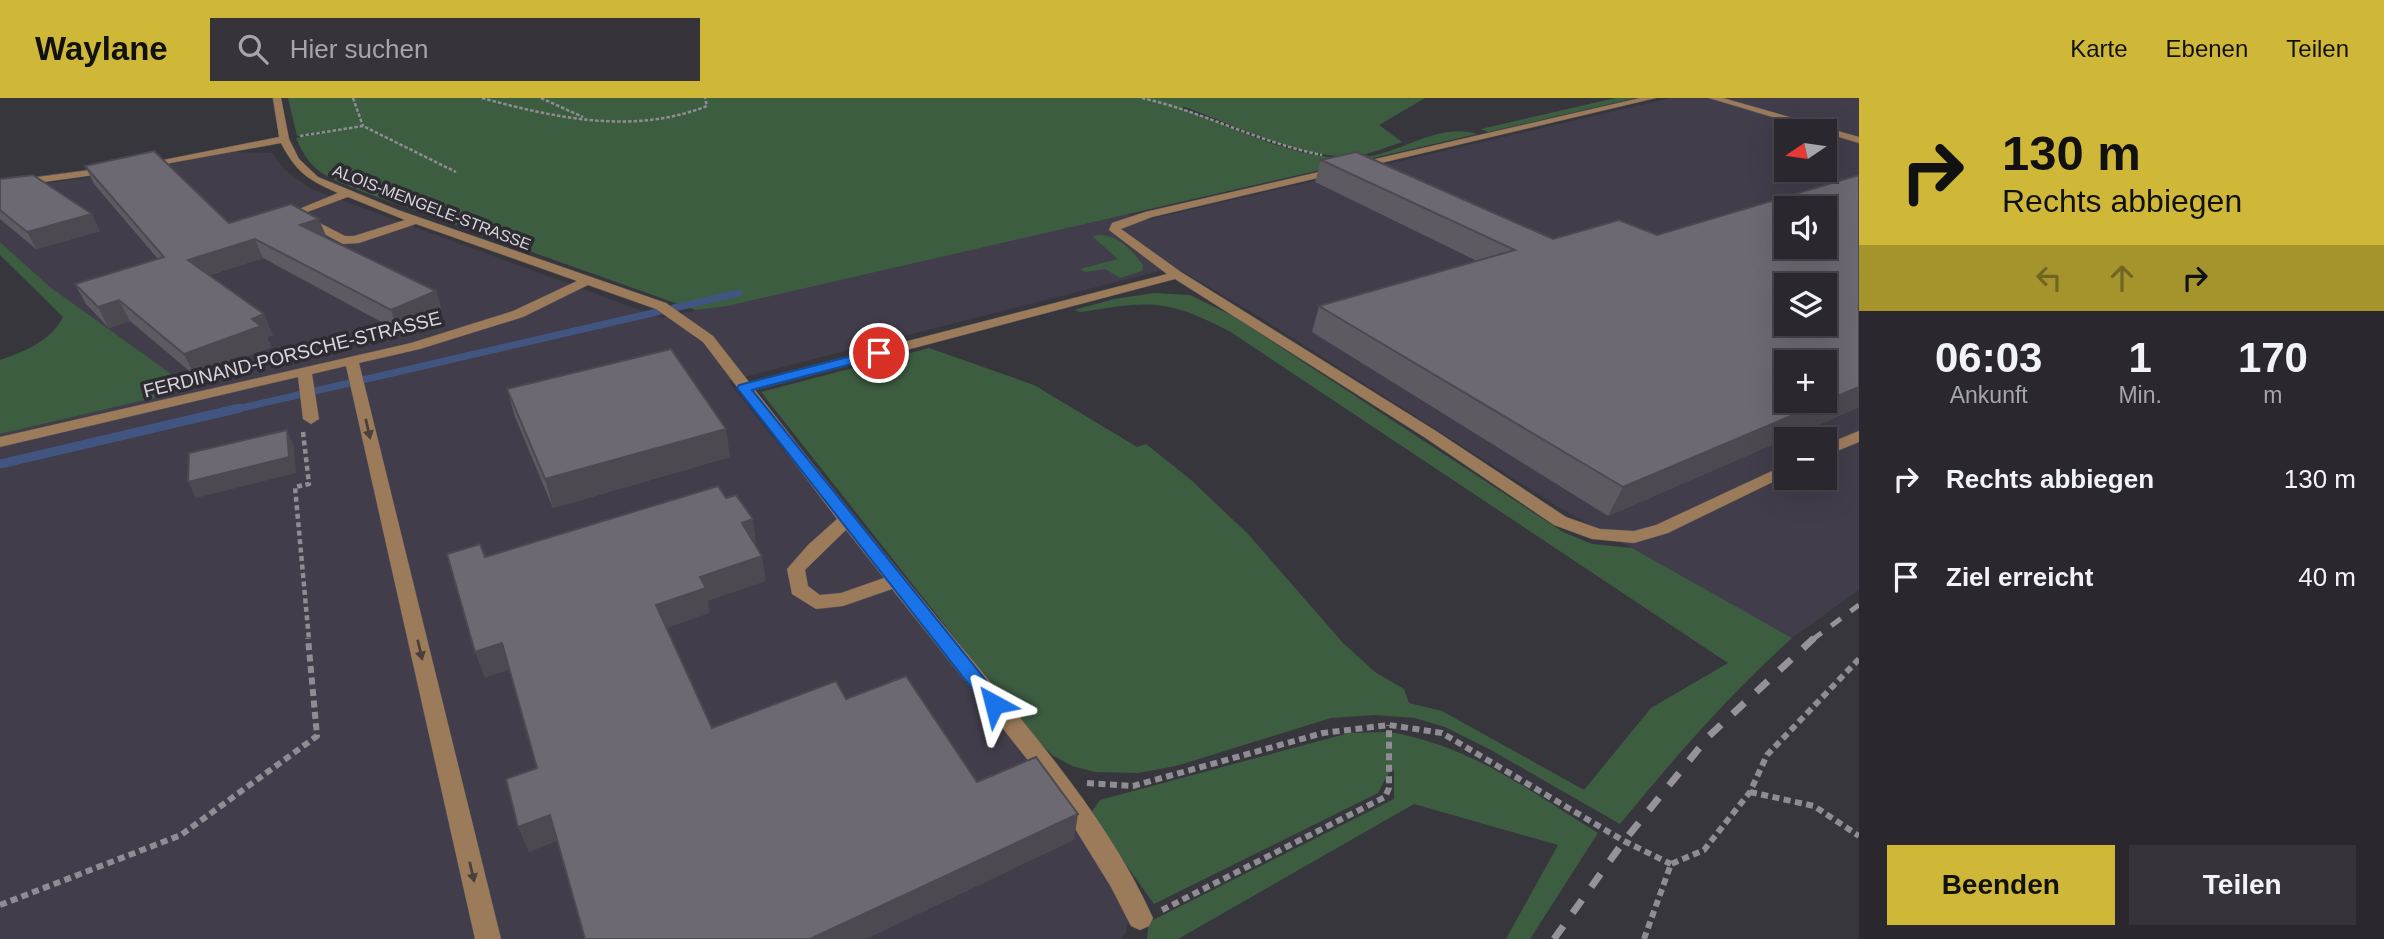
<!DOCTYPE html>
<html lang="de">
<head>
<meta charset="utf-8">
<style>
  :root { --surface:#2a282e; --page:#36343a; --text:#f1f3f6; --muted:#a5a6aa; --line:#46444a; --accent:#cfb837 }
  body { margin:0; font-family:Helvetica,sans-serif; background:var(--page); color:var(--text); height:100vh; display:flex; flex-direction:column; font-size:26px; white-space:nowrap }
  * { box-sizing:border-box; margin:0 }
  p { font-size:23px; color:var(--muted) }
  .icon { flex:none; width:38px; height:38px; fill:none; stroke:currentColor; stroke-width:2; stroke-linecap:round; stroke-linejoin:round }
  .map { position:relative; flex:1; overflow:hidden }
  .details { display:flex; flex-direction:column; background:var(--surface); width:525px }
  .details>* { flex:none }
  .hud { background:#cfb837; color:#111; overflow:hidden }
  .needle { width:46px; rotate:257deg }
  .fabs { position:absolute; left:1774px; top:21px; display:grid; gap:14px }
  .fabs a { display:grid; place-items:center; width:63px; height:63px; border-radius:0px; background:var(--surface); box-shadow:0 7px 28px #0002,0 0 0 2px var(--line); font-size:35px }
  .pin { position:absolute; display:grid; place-items:center; width:60px; height:60px; color:#fff; margin:-30px; border:4px solid #fff; border-radius:50%; box-shadow:0 2px 7px #0007 }
  .me { position:absolute; width:77px; margin:-38px; rotate:322deg; stroke-linejoin:round; filter:drop-shadow(0 0 5px #0008) }
  .turn { display:flex; align-items:center; gap:24px; height:147px; padding:0 28px; font-size:32px }
  .turn .icon { width:91px; height:91px; stroke-width:2.5 }
  .turn b { display:block; font-size:49px; line-height:60px }
  .lanes { display:flex; align-items:center; height:66px; padding:0 28px; background:#0003; justify-content:center; gap:35px; direction:ltr }
  .lanes .off { opacity:.35 }
  .eta { display:flex; justify-content:space-evenly; align-items:center; height:119px; text-align:center }
  .eta b { font-size:42px; font-weight:800; line-height:49px }
  .primary-button { display:flex; gap:14px; margin-top:auto; padding:14px 28px }
  .primary-button a { flex:1; height:80px; border-radius:0px; background:var(--accent); color:#111; font-size:28px; font-weight:800; line-height:80px; text-align:center }
  .primary-button a+a { background:var(--page); color:var(--text) }
  ul { padding:0; list-style:none }
  li { display:flex; align-items:center; gap:21px; height:98px; padding:0 28px }
  li div { flex:1 }
  li b { display:block; font-size:26px }
  li em { font-style:normal }
  header { display:flex; align-items:center; gap:42px; box-sizing:border-box; height:98px; padding:0 35px; background:var(--accent); color:#111 }
  header strong { font-size:33px }
  nav { display:flex; gap:38px; margin-inline-start:auto; font-size:24px }
  .search { width:490px; height:63px; background:var(--page); display:flex; align-items:center; gap:18px; box-sizing:border-box; padding:0 24px; border-radius:0px; color:var(--muted); font-size:26px }
  main { display:flex; flex:1; min-height:0 }
  .map>svg:first-child { display:block }
  .built { fill:#413d4b; fill-rule:evenodd }
  .green { fill:#3d5d41 }
  .lines { fill:none; stroke-linecap:round; stroke-linejoin:round }
  .stream-far1 { stroke:#415580; stroke-width:7 }
  .stream { stroke:#415580; stroke-width:9 }
  .minor-casing { stroke:#55535a; stroke-width:1 }
  .path-far2 { stroke:#8f8d93; stroke-width:2.5; stroke-dasharray:3.5 2; stroke-linecap:butt }
  .path-far1 { stroke:#8f8d93; stroke-width:4.5; stroke-dasharray:5 3.5; stroke-linecap:butt }
  .path { stroke:#8f8d93; stroke-width:6; stroke-dasharray:7 4.5; stroke-linecap:butt }
  .minor { fill:#9c7b5b; fill-rule:evenodd }
  .rail-far1 { stroke:#959399; stroke-width:5; stroke-dasharray:12 12; stroke-linecap:butt }
  .rail { stroke:#959399; stroke-width:7; stroke-dasharray:16 16; stroke-linecap:butt }
  .wall { fill:#5e5a62 }
  .shaded-wall { fill:#4c4a50 }
  .building { fill:#6d6972; stroke:#4c4a50; stroke-width:2; fill-rule:evenodd }
  .oneway { fill:#4a3f3d }
  .route { fill:#1a73e8; stroke:#114b97; stroke-width:2 }
  .labels { text-anchor:middle; stroke-width:7; stroke-linejoin:round; paint-order:stroke }
  .far-street-label { font-size:16px; fill:#d8d7dc; stroke:#2e2b33 }
  .street-label { font-size:19px; fill:#d8d7dc; stroke:#2e2b33 }
</style>
</head>
<body>
<header>
<strong>Waylane</strong>
<div class="search"><svg class="icon" aria-label="search" viewBox="0 0 24 24"><circle cx="10" cy="10" r="6"/><path d="M15 15l6 6"/></svg>Hier suchen</div>
<nav><a>Karte</a><a>Ebenen</a><a>Teilen</a></nav>
</header>
<main>
<div class="map">
<svg width="1859" height="841" viewBox="0 0 1859 841">
  <rect width="100%" height="100%" fill="#38363d"/>
  <path class="built" d="M 1671,0 L 1859,0 L 1859,492 L 1792,540 L 1560,410 L 1258,218 L 1175,169 L 728,283 L 1049,685 L 1129,816 L 1126,835 L 1121,841 L 0,841 L 0,336 L 191,291 L 50,189 L 0,144 L 0,91 L 117,76 L 234,54 L 272,55 L 284,71 L 311,91 L 662,220 L 1127,116 L 1146,122 ZM 1787,33 L 1825,33 L 1825,72 L 1787,72 ZM 1787,110 L 1825,110 L 1825,149 L 1787,149 ZM 1787,187 L 1825,187 L 1825,226 L 1787,226 ZM 1787,264 L 1825,264 L 1825,303 L 1787,303 ZM 1787,341 L 1825,341 L 1825,380 L 1787,380 Z"/>
  <g class="green">
    <path d="M 288,0 L 1425,0 L 1379,27 L 1402,44 C 1387,49 1371,56 1355,58 C 1301,62 1235,27 1185,9 L 1181,10 C 1237,30 1293,62 1354,60 C 1396,60 1435,23 1477,36 L 727,208 L 695,212 L 363,94 C 328,79 312,77 296,40 L 341,31 L 297,38 Z"/>
    <polygon points="1615,0 1636,0 1488,34 1481,31"/>
    <path d="M 1100,137 C 1118,137 1133,153 1143,167 L 1142,173 L 1120,180 L 1105,171 L 1085,174 L 1080,171 L 1118,161 L 1092,138 Z"/>
    <path d="M 0,144 L 50,189 L 192,291 L 0,336 L 0,262 C 24,254 51,243 63,219 L 0,157 Z"/>
    <path d="M 1154,195 L 1190,197 L 1233,218 L 1563,434 L 1592,446 L 1632,450 L 1792,540 C 1729,597 1674,660 1620,726 L 1491,652 L 1445,629 L 1415,620 L 1374,617 L 1331,620 L 1176,668 L 1138,675 L 1095,674 L 1072,668 L 1052,657 L 1026,630 L 761,294 L 929,250 L 1034,287 L 1137,349 L 1146,346 L 1191,382 L 1248,436 L 1343,545 L 1375,574 L 1404,591 L 1409,605 L 1442,613 L 1584,692 L 1651,610 L 1728,565 L 1229,233 C 1165,200 1150,203 1081,214 L 1074,212 L 1114,201 Z"/>
    <path d="M 1390,634 C 1471,648 1530,693 1598,735 L 1530,841 L 1506,841 L 1558,747 L 1414,706 L 1178,841 L 1147,841 L 1149,824 L 1394,701 L 1394,672 L 1389,675 L 1378,695 L 1154,806 L 1090,716 L 1100,702 L 1349,635 Z"/>
  </g>
  <g class="lines">
    <polyline class="stream-far1" points="233,312 739,195"/>
    <polyline class="stream" points="0,366 240,310"/>
    <g class="minor-casing">
      <g id="minor">
        <path d="M 273,0 L 281,0 L 289,41 L 299,61 L 318,79 L 398,112 L 666,205 L 713,238 L 749,284 L 1167,176 L 1109,132 L 1112,125 L 1145,114 L 1640,0 L 1656,0 L 1152,119 L 1121,131 L 1181,174 L 1436,333 L 1566,419 L 1600,431 L 1634,433 L 1656,427 L 1787,366 L 1787,377 L 1668,435 L 1634,445 L 1592,441 L 1554,427 L 1424,339 L 1175,181 L 755,292 C 823,380 893,466 964,552 C 1033,636 1108,720 1153,820 L 1149,828 L 1140,832 L 1131,828 L 1111,789 L 1050,690 L 892,491 L 843,508 L 816,511 L 792,496 L 787,471 L 808,447 L 837,421 L 703,244 L 656,211 L 588,187 L 523,219 L 420,251 L 359,265 L 501,841 L 475,841 L 346,268 L 312,276 L 319,321 L 311,326 L 303,321 L 298,279 L 0,349 L 0,339 L 411,245 L 513,213 L 577,183 L 416,126 L 359,145 L 343,146 L 287,116 L 338,95 C 308,82 296,74 281,45 L 143,70 L 138,67 L 279,39 ZM 348,99 L 405,122 L 354,138 L 345,138 L 302,116 ZM 846,432 L 884,480 L 841,495 L 820,497 L 808,488 L 805,472 Z"/>
        <polygon points="1709,0 1723,0 1859,39 1859,45"/>
        <polygon points="112,69 117,72 116,74 0,90 0,84"/>
        <polygon points="1859,333 1859,344 1825,358 1825,347"/>
      </g>
    </g>
    <g class="path-far2">
      <polyline points="353,0 363,28"/>
      <path d="M 482,0 C 555,20 634,37 707,8 L 705,0"/>
      <polyline points="541,0 583,19"/>
      <path d="M 1142,0 C 1204,14 1260,45 1322,57"/>
      <polyline points="300,38 363,28 456,74"/>
    </g>
    <polyline class="path-far1" points="303,334 309,386 295,389 309,542"/>
    <g class="path">
      <polyline points="1087,685 1133,688 1323,635 1389,627 1442,635 1624,743 1671,766"/>
      <polyline points="1750,694 1814,708 1859,738"/>
      <polyline points="0,807 181,737 317,638 308,540"/>
      <polyline points="1162,812 1385,699 1389,690 1389,627"/>
      <polyline points="1644,841 1671,766 1704,752 1750,694 1767,657 1859,561"/>
    </g>
    <use href="#minor" class="minor"/>
    <polyline class="rail-far1" points="1812,542 1859,507"/>
    <polyline class="rail" points="1554,841 1624,743 1709,638 1814,540"/>
  </g>
  <g class="wall">
    <polygon points="1321,62 1553,141 1657,137 1859,77 1859,309 1608,418 1312,234 1319,208 1477,163 1315,84"/>
    <polygon points="85,68 229,125 326,140 436,193 442,214 398,233 263,160 210,177 273,237 267,239 271,249 194,277 130,223 109,230 86,206 75,186 158,161 94,86"/>
    <polygon points="0,81 100,133 36,151 0,121"/>
    <polygon points="507,291 730,359 553,410 515,319"/>
  </g>
  <g class="shaded-wall">
    <polygon points="92,116 100,133 36,151 27,134"/>
    <polygon points="319,121 327,140 300,127"/>
    <polygon points="255,141 263,160 197,181 188,162"/>
    <polygon points="436,193 442,214 398,233 391,212"/>
    <polygon points="119,202 130,223 109,230 98,209"/>
    <polygon points="264,216 273,237 267,239 271,249 194,277 184,256 252,221"/>
    <polygon points="1859,289 1859,309 1608,418 1623,389"/>
    <polygon points="726,331 730,359 553,410 545,381"/>
    <polygon points="287,332 294,348 296,375 196,400 188,384"/>
    <polygon points="753,421 756,446 745,450 742,425"/>
    <polygon points="762,458 766,483 708,503 710,515 661,532 656,507 700,479"/>
    <polygon points="502,545 511,571 485,580 475,554"/>
    <polygon points="1078,716 1074,742 866,841 810,841"/>
    <polygon points="550,717 559,742 529,754 518,729"/>
  </g>
  <g class="building">
    <polygon points="154,53 229,125 291,106 319,121 300,127 436,193 391,212 255,141 188,162 264,216 252,221 261,228 184,256 119,202 98,209 75,186 164,159 85,68"/>
    <path d="M 1356,54 L 1553,141 L 1619,122 L 1657,137 L 1859,77 L 1859,289 L 1623,389 L 1319,208 L 1515,152 L 1321,62 ZM 1787,110 L 1825,110 L 1825,149 L 1787,149 ZM 1787,187 L 1825,187 L 1825,226 L 1787,226 ZM 1787,264 L 1825,264 L 1825,303 L 1787,303 Z"/>
    <polygon points="33,77 92,116 27,134 0,112 0,81"/>
    <polygon points="671,251 726,331 545,381 507,291"/>
    <polygon points="287,332 289,359 188,384 189,355"/>
    <polygon points="718,388 726,400 736,397 753,421 742,425 762,458 700,479 706,490 656,507 712,630 836,583 846,601 906,578 977,684 1036,659 1078,716 810,841 585,841 550,717 518,729 506,681 537,670 502,545 475,554 447,456 480,446 485,459"/>
  </g>
  <defs><path id="oneway-solid" d="M-6-.8H1V-3.2L6.5 0L1 3.2V.8H-6Z" transform="scale(1.75)"/></defs>
  <g class="oneway">
    <use href="#oneway-solid" transform="translate(368 331) rotate(77)"/>
    <use href="#oneway-solid" transform="translate(420 552) rotate(77)"/>
    <use href="#oneway-solid" transform="translate(472 774) rotate(77)"/>
  </g>
  <polygon class="route" points="879,251 885,255 883,258 752,292 1001,601 1004,606 1001,611 994,614 988,611 737,290 739,287"/>
  <g class="labels">
    <g class="far-street-label">
      <text transform="translate(432 109) rotate(21)" y="6">ALOIS-MENGELE-STRASSE</text>
    </g>
    <g class="street-label">
      <text transform="translate(292 256) rotate(-14)" y="7">FERDINAND-PORSCHE-STRASSE</text>
    </g>
  </g>
</svg>
<div class="fabs">
<a><svg class="needle" viewBox="-14 -14 28 28"><path d="M0-13l5 13h-10z" fill="#e53935"/><path d="M0 13l5-13h-10z" fill="#a5a6aa"/></svg></a>
<a><svg class="icon" aria-label="sound" viewBox="0 0 24 24"><path d="M4 9h4l5-4v14l-5-4H4zM17 9q2 3 0 6"/></svg></a>
<a><svg class="icon" aria-label="layers" viewBox="0 0 24 24"><path d="M12 4l9 5-9 5-9-5zM3 14l9 5 9-5"/></svg></a>
<a>+</a>
<a>−</a>
</div>
<div class="pin" style="left:879px;top:255px;background:#d93025"><svg class="icon" aria-label="arrive" viewBox="0 0 24 24"><path d="M6 21V4h12l-3 4 3 4H6"/></svg></div>
<svg class="me" style="left:994px;top:606px" viewBox="-20 -20 40 40"><path d="M0-17L14 15 0 8-14 15z" fill="#1a73e8" stroke="#fff" stroke-width="4"/></svg>
</div>
<section class="details">
<div class="hud">
<div class="turn"><svg class="icon" aria-label="right" viewBox="0 0 24 24"><path d="M7 20v-9h11M14 6l5 5-5 5"/></svg><div><b>130 m</b>Rechts abbiegen</div></div>
<div class="lanes"><svg class="icon off" aria-label="left" viewBox="0 0 24 24"><path d="M17 20v-9H6M10 6l-5 5 5 5"/></svg><svg class="icon off" aria-label="ahead" viewBox="0 0 24 24"><path d="M12 20V5M6 11l6-6 6 6"/></svg><svg class="icon" aria-label="right" viewBox="0 0 24 24"><path d="M7 20v-9h11M14 6l5 5-5 5"/></svg></div>
</div>
<div class="eta">
<div><b>06:03</b><p>Ankunft</p></div>
<div><b>1</b><p>Min.</p></div>
<div><b>170</b><p>m</p></div>
</div>
<ul>
<li><svg class="icon" aria-label="right" viewBox="0 0 24 24"><path d="M7 20v-9h11M14 6l5 5-5 5"/></svg><div><b>Rechts abbiegen</b></div><em>130 m</em></li>
<li><svg class="icon" aria-label="arrive" viewBox="0 0 24 24"><path d="M6 21V4h12l-3 4 3 4H6"/></svg><div><b>Ziel erreicht</b></div><em>40 m</em></li>
</ul>
<div class="primary-button"><a>Beenden</a><a>Teilen</a></div>
</section>
</main>
</body>
</html>
